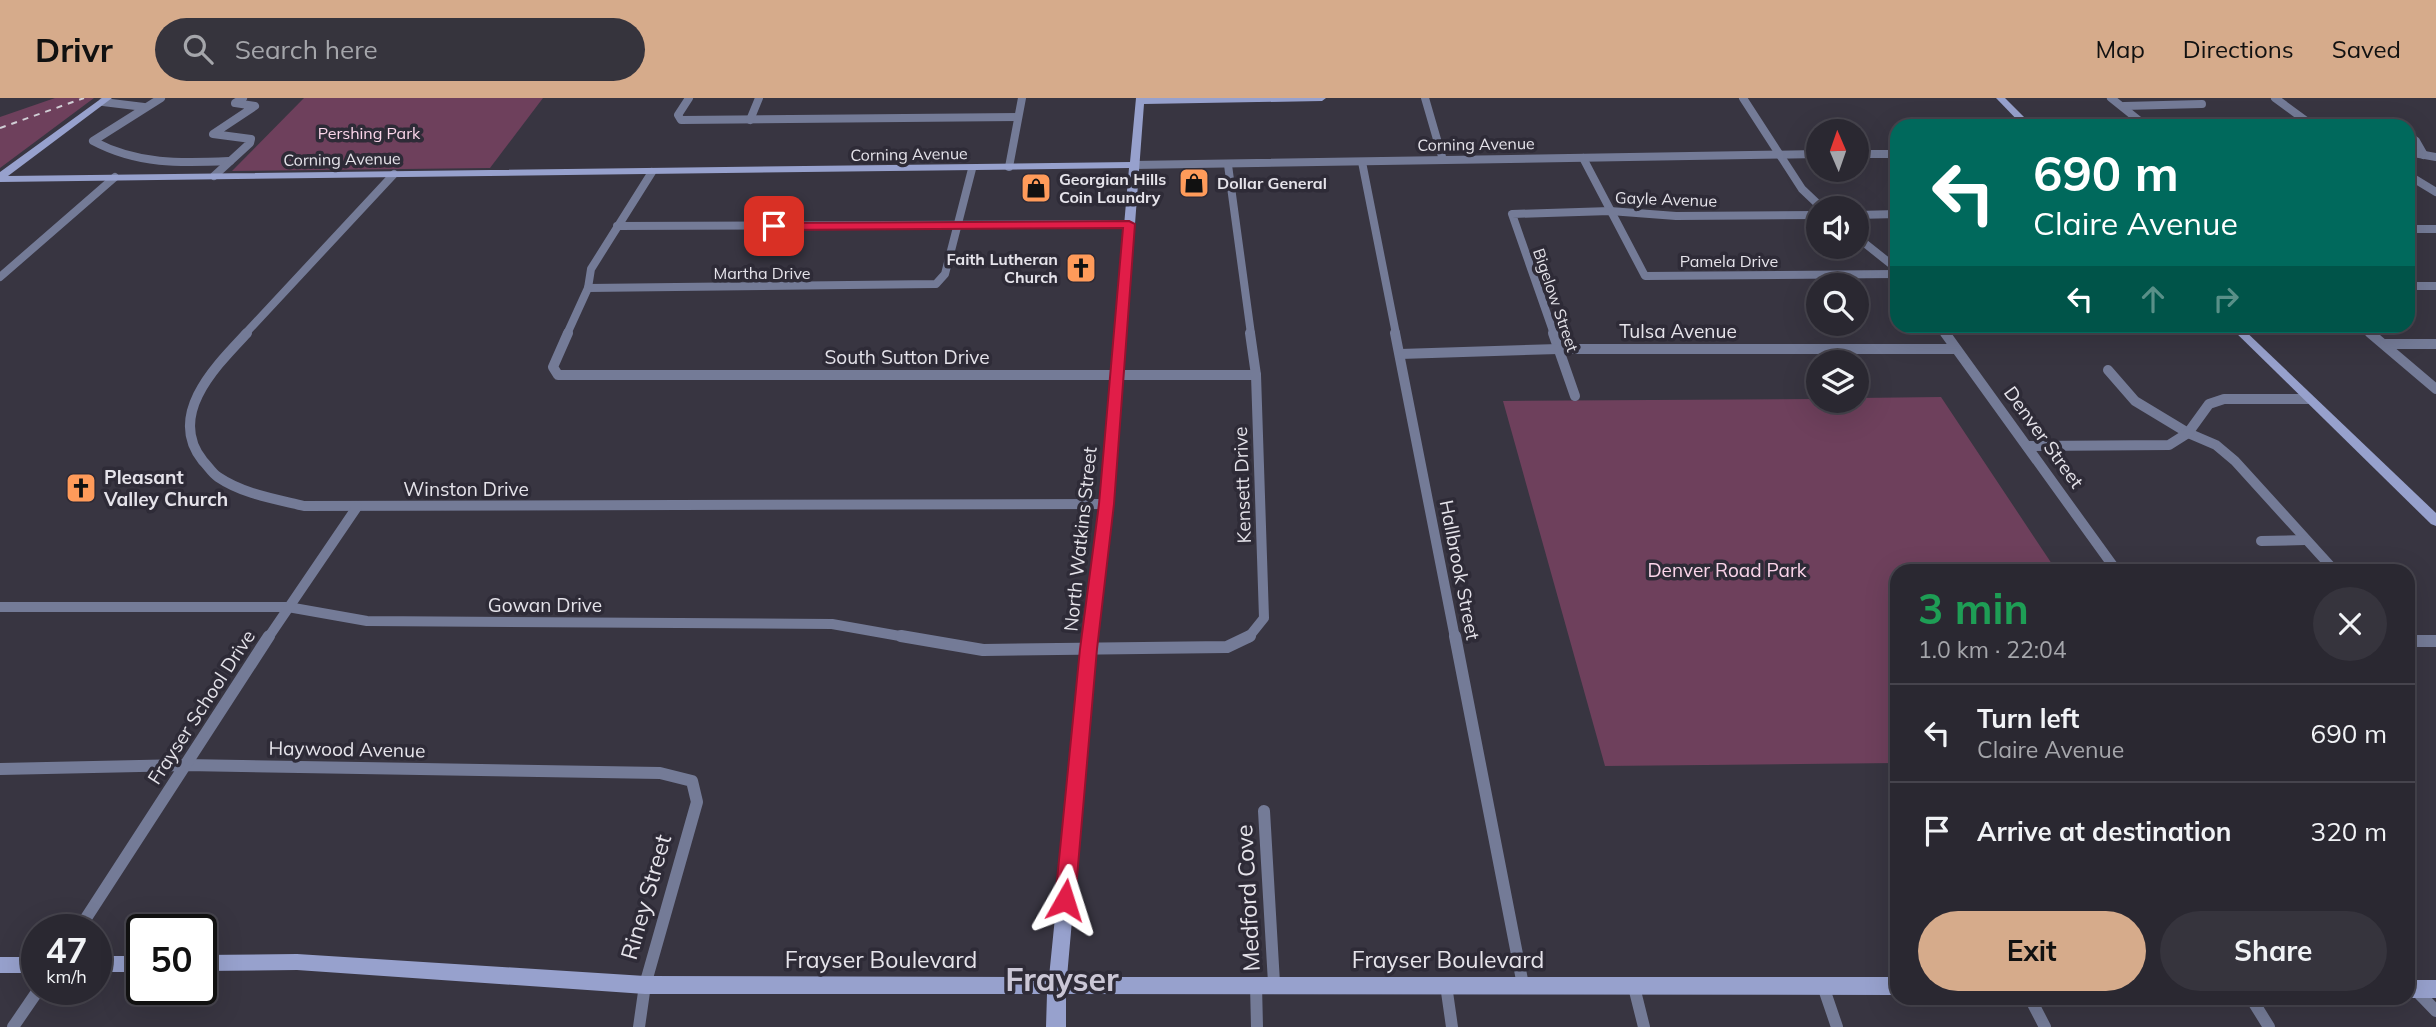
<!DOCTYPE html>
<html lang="en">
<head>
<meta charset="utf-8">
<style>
  :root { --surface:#2a2831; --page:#36343d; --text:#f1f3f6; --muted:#a5a6ab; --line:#46444d; --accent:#d6ab8b }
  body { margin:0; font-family:Mulish,sans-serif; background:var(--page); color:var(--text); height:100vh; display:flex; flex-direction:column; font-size:26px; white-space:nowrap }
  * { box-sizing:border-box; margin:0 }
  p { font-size:23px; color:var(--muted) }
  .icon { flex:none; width:38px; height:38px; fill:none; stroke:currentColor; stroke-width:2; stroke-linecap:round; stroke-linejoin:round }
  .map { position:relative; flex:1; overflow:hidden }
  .side { position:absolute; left:1890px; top:466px; width:525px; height:441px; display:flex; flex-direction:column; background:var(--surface); border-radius:21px; box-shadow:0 7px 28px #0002,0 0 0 2px var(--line) }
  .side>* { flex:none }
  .banner { position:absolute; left:1890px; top:21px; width:525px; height:214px; border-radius:21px; box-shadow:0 7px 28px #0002,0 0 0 2px var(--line); background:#00695c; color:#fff; overflow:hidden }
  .needle { width:46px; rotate:358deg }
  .tools { position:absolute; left:1806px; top:21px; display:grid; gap:14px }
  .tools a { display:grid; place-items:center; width:63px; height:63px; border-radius:50%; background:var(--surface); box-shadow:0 7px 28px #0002,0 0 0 2px var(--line); font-size:35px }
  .speed { position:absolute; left:21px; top:816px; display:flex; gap:14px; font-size:35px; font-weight:700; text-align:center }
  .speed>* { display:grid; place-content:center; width:91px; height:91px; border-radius:50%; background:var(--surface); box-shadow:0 7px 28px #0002,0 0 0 2px var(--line); line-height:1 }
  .speed small { font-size:18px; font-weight:400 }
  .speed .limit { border:4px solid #111; border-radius:10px; background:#fff; color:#111 }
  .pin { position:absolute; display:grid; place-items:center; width:60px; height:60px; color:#fff; margin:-30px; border-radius:14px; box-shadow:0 4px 10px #0006 }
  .me { position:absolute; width:77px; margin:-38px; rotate:6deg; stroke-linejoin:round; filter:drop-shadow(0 0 5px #0008) }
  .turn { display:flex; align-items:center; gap:24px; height:147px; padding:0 28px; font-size:32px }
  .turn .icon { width:91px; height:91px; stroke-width:2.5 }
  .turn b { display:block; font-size:49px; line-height:60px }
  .lanes { display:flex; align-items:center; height:66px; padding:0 28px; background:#0003; justify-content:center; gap:35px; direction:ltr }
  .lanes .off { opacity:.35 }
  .round { display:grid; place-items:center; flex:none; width:74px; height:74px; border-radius:37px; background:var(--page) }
  .headline { display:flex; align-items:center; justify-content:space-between; height:119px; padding:0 28px }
  h1 { font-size:42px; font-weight:700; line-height:52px; color:#1e9e55 }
  .cta { display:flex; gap:14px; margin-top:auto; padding:14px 28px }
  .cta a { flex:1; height:80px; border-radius:42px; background:var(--accent); color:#111; font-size:28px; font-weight:700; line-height:80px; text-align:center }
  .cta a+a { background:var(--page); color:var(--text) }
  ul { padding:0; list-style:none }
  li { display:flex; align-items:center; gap:21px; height:98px; padding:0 28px; border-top:2px solid var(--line) }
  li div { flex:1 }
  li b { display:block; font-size:26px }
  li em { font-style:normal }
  header { display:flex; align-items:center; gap:42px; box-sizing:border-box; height:98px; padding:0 35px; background:var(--accent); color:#111 }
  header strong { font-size:33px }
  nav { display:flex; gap:38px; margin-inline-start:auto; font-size:24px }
  .search { width:490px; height:63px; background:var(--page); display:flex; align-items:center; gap:18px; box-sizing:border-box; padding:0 24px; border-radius:38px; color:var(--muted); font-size:26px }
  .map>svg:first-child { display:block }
  .green { fill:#6e405c }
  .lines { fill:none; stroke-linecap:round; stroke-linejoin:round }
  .street-far2 { stroke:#747b97; stroke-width:8 }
  .street-far1 { stroke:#747b97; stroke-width:10 }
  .street { stroke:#747b97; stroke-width:12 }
  .secondary { fill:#97a1cd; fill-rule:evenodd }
  .rail { stroke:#d0ced5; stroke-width:2; stroke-dasharray:6 6; stroke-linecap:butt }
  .route { fill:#e11d48; stroke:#92132f; stroke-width:2 }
  .labels { text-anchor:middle; stroke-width:7; stroke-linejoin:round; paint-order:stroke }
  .far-park-label { font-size:16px; fill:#fbd5ea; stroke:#2e2b37 }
  .far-street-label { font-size:16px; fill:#e5e3ea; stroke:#2e2b37 }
  .far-poi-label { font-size:16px; font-weight:bold; fill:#e5e3ea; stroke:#2e2b37; text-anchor:start }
  .street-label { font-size:19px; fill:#e5e3ea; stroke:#2e2b37 }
  .poi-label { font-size:19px; font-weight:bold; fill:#e5e3ea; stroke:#2e2b37; text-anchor:start }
  .park-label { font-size:19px; fill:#fbd5ea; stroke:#2e2b37 }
  .near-street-label { font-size:23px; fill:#e5e3ea; stroke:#2e2b37 }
  .near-district-label { font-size:32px; font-weight:bold; fill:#cbc7d6; stroke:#2e2b37 }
</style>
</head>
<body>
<header>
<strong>Drivr</strong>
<div class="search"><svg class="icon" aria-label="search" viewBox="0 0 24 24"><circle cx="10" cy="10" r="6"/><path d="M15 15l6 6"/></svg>Search here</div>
<nav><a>Map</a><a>Directions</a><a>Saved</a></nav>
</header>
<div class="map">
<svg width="2436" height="929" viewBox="0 0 2436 929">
  <rect width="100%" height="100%" fill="#383541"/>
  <g class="green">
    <polygon points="55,0 94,0 0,70 0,19"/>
    <polygon points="304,0 543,0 490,70 232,73"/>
    <polygon points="1941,299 2056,472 1897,472 1897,665 1605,668 1503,303 1818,301 1818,303 1857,303 1857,300"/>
  </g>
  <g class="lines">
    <g class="street-far2">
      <path d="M 161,0 L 93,43 C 138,67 181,65 230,63"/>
      <polyline points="689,0 678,17 681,22 1018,19"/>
      <polyline points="1425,0 1443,62"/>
      <polyline points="1743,0 1802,91 1822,110"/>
      <polyline points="2111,0 2146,28"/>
      <polyline points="2275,0 2313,28"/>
      <polyline points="103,4 144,9"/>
      <polyline points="2124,8 2202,6"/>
      <polyline points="750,22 759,0"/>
      <polyline points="2408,37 2416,43 2424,57"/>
      <polyline points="2408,54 2436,59"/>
      <polyline points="1857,56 1897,56"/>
      <polyline points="1583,60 1645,178 1897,176"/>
      <polyline points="1362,64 1396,236"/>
      <polyline points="1133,67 1818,56"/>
      <polyline points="1228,67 1251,236"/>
      <polyline points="1009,69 1022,0"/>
      <polyline points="2408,77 2436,94"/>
      <polyline points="214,78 250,45 251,41 213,36 255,8 235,5 243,0"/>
      <polyline points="1857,117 1897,116"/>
      <polyline points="617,128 1129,126"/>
      <polyline points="2408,131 2436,131"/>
      <polyline points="1857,139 1897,171"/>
      <polyline points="0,179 115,79"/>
      <polyline points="2408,188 2436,188"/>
      <polyline points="588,190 936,186 945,176 972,71"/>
      <polyline points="1940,228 1946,236"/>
      <polyline points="2362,228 2372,236"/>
      <polyline points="245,236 394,76"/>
      <polyline points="567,236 588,190 591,171 652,74"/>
      <polyline points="1554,236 1512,116 1610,113 1676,118 1818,117"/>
    </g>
    <g class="street-far1">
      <path d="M 247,235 C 216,268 166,317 203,363 C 208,368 212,375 218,379 C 243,396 275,401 304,408 L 1107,406"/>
      <polyline points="568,235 553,269 558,277 1256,277"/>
      <polyline points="1395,235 1455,540"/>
      <polyline points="1553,235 1575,298"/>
      <polyline points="1945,235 2116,472"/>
      <polyline points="2370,235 2436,291"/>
      <polyline points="2385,246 2436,246"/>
      <polyline points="1400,256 1558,251 1956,251"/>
      <polyline points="2108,272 2135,303 2188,335 2216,347 2235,363 2334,472"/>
      <polyline points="2027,348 2169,347 2188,335 2209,306 2224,301 2308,301"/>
      <polyline points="2261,443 2305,442"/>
      <polyline points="0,509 288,509 367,523 832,526 911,540"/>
      <polyline points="268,540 357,409"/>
      <polyline points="1248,540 1264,520 1256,277 1250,235"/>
    </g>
    <g class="street">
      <polyline points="901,538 983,552 1227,549 1250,538"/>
      <polyline points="1455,538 1523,887"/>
      <polyline points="2408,543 2436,543"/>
      <polyline points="0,671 186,667 660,675 692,683 697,704 645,887 639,929"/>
      <polyline points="1264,713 1274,885"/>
      <polyline points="79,831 269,538"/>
      <polyline points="2408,884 2436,913"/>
      <polyline points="1256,887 1257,929"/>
      <polyline points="1446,887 1452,929"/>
      <polyline points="1823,888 1837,929"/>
      <polyline points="1634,889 1644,929"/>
      <polyline points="2030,900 2045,929"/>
      <polyline points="2251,900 2269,929"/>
      <polyline points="13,929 39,891"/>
    </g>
    <g class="secondary">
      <polygon points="102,0 112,0 8,78 1130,64 1136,0 1326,0 1322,3 1144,6 1114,406 1096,551 1067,879 1897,879 1897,897 1066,896 1066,929 1046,929 1047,896 645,896 297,872 201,873 201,857 297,856 645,878 1049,879 1082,551 1100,406 1129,70 0,84 0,74"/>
      <polygon points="1996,0 2005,0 2033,28 2023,28"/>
      <polygon points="2229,228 2240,228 2436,415 2436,428 2431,426"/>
      <rect x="96" y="858" width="46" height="16"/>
      <rect x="0" y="859" width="37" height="16"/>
      <rect x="2408" y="882" width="28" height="18"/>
    </g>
    <polyline class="rail" points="0,30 84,0"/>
  </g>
  <polygon class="route" points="1129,123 1135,126 1114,406 1097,551 1075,802 1072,809 1065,811 1058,809 1055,802 1080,551 1099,406 1123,130 774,132 768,128 774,125"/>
  <defs>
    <g id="shop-square" transform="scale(1.575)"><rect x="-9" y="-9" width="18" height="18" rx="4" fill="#ff9b5a" stroke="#2e2b37"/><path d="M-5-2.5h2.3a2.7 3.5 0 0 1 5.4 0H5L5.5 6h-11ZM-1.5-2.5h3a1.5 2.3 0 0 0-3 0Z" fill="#111"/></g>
    <g id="church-square" transform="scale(1.575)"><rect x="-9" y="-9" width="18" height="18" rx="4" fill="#ff9b5a" stroke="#2e2b37"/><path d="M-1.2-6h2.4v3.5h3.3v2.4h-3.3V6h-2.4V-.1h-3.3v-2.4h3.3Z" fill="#111"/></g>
  </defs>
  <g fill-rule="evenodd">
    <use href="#shop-square" x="1194" y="85"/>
    <use href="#shop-square" x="1036" y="90"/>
    <use href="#church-square" x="1081" y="170"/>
    <use href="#church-square" x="81" y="390"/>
  </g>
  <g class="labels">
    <g class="far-park-label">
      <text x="369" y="41">Pershing Park</text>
    </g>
    <g class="far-street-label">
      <text transform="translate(1476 46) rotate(-1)" y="6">Corning Avenue</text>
      <text transform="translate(909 56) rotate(-1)" y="6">Corning Avenue</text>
      <text transform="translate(342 61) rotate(-1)" y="6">Corning Avenue</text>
      <text transform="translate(1666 101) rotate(2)" y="6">Gayle Avenue</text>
      <text x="1729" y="169">Pamela Drive</text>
      <text x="762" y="181">Martha Drive</text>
      <text transform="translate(1556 202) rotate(71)" y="6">Bigelow Street</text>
    </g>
    <g class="far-poi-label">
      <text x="1059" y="87">Georgian Hills<tspan x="1059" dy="18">Coin Laundry</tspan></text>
      <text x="1217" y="91">Dollar General</text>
      <text x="1058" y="167" text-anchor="end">Faith Lutheran<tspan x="1058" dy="18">Church</tspan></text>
    </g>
    <g class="street-label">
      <text x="1678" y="240">Tulsa Avenue</text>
      <text x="907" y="266">South Sutton Drive</text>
      <text transform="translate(2044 339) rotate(54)" y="7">Denver Street</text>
      <text transform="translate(1242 387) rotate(-92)" y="7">Kensett Drive</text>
      <text x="466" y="398">Winston Drive</text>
      <text transform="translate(1080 441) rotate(-84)" y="7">North Watkins Street</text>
      <text transform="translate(1460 472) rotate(79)" y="7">Hallbrook Street</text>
      <text x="545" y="514">Gowan Drive</text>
      <text transform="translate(201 609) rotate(-57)" y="7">Frayser School Drive</text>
      <text transform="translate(347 651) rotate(1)" y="7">Haywood Avenue</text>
    </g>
    <g class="poi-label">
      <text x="104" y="386">Pleasant<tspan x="104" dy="22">Valley Church</tspan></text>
    </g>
    <g class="park-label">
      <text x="1727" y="479">Denver Road Park</text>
    </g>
    <g class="near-street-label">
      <text transform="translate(646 799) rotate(-74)" y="8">Riney Street</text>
      <text transform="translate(1248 800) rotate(-93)" y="8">Medford Cove</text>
      <text x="881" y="870">Frayser Boulevard</text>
      <text x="1448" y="870">Frayser Boulevard</text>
    </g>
    <g class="near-district-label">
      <text x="1062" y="893">Frayser</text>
    </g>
  </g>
</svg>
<div class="tools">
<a><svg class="needle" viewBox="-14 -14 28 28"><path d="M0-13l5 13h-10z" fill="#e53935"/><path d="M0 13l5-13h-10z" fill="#a5a6ab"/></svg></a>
<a><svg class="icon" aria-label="sound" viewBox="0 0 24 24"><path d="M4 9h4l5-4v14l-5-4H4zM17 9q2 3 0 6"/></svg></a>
<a><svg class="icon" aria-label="search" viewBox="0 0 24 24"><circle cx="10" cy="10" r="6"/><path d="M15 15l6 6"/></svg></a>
<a><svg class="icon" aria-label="layers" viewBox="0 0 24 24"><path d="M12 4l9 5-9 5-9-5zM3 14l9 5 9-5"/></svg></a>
</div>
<div class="speed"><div>47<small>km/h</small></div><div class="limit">50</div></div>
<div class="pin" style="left:774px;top:128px;background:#d93025"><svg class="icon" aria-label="arrive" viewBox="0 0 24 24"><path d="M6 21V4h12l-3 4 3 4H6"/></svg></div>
<svg class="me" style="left:1065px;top:802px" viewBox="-20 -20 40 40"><path d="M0-17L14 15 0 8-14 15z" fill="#e11d48" stroke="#fff" stroke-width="4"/></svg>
<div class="banner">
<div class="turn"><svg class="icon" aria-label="left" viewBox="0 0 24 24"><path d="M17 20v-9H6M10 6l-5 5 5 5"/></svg><div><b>690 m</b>Claire Avenue</div></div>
<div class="lanes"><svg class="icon" aria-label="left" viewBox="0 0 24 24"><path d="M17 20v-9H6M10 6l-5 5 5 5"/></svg><svg class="icon off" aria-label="ahead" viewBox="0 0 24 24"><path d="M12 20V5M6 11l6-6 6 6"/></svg><svg class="icon off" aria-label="right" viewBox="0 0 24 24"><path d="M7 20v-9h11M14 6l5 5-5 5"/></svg></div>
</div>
<section class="side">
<div class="headline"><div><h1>3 min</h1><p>1.0 km · 22:04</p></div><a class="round"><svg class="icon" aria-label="close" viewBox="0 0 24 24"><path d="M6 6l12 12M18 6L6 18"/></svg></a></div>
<ul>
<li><svg class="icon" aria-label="left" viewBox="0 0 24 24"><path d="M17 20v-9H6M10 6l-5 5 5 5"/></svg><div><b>Turn left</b><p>Claire Avenue</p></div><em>690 m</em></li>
<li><svg class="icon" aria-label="arrive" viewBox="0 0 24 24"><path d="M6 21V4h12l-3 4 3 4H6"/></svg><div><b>Arrive at destination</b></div><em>320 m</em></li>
</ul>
<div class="cta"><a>Exit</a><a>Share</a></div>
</section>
</div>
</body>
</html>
